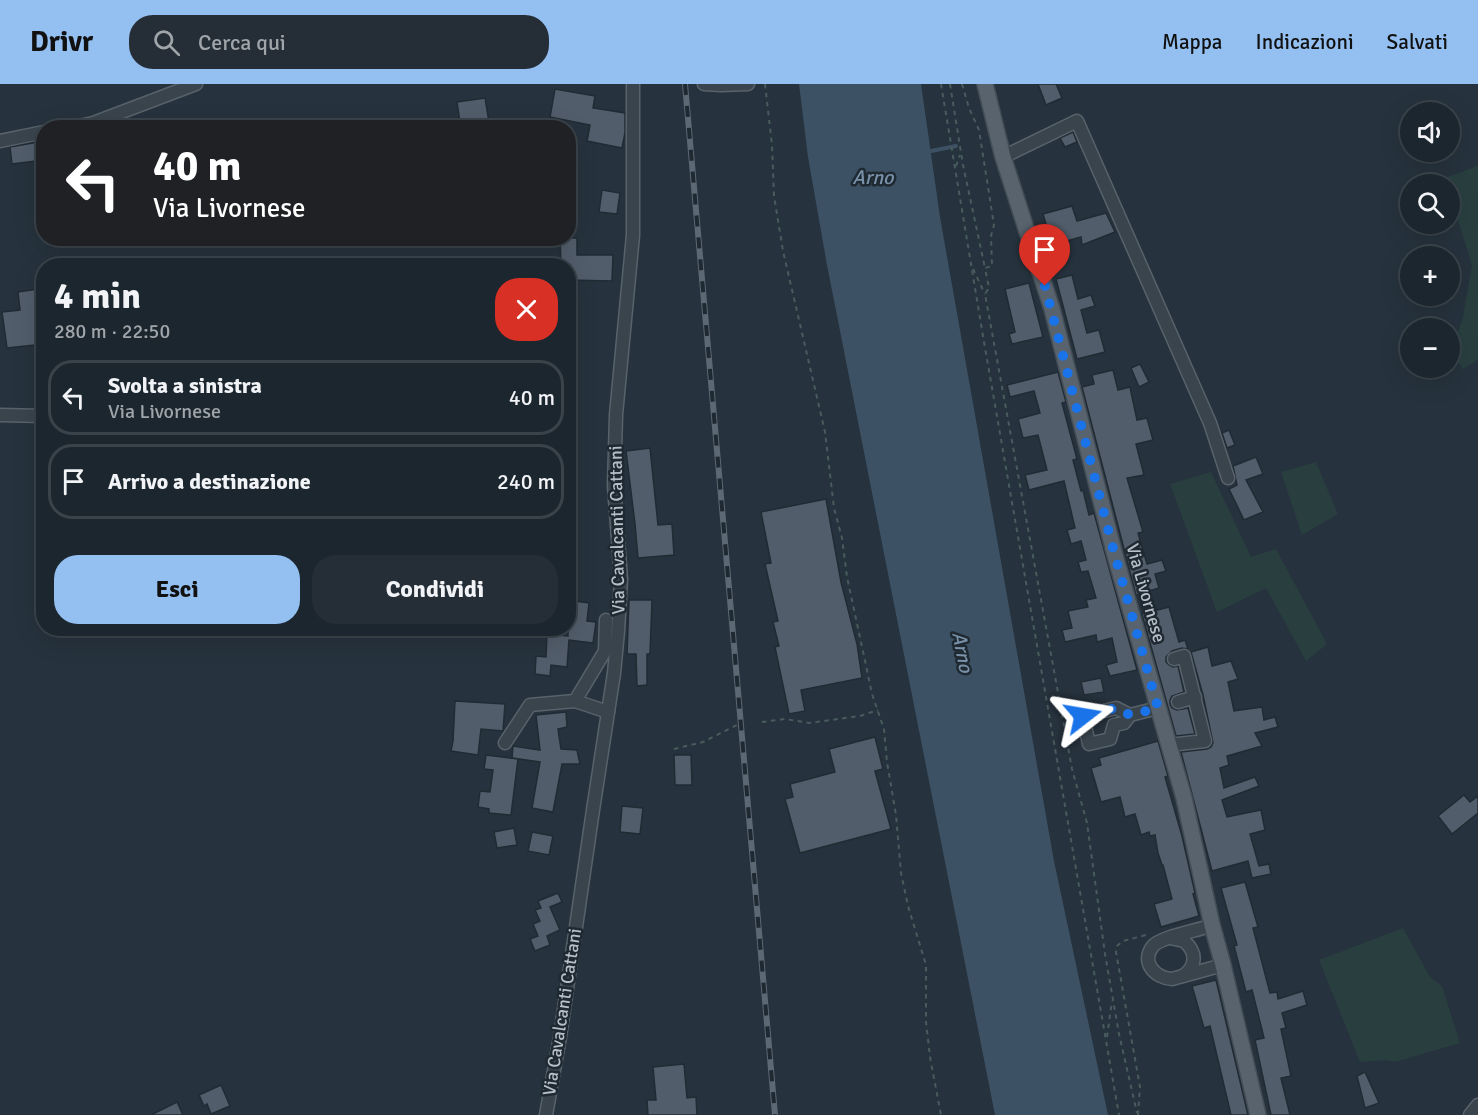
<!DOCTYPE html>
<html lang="it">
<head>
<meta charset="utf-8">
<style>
  :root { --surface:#1c262e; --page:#252e36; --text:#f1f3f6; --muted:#a0a5aa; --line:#3a434a; --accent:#93bff1 }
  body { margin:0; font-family:Signika,sans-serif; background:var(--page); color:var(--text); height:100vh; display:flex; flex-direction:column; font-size:22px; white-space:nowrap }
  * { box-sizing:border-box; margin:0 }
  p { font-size:20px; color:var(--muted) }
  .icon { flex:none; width:33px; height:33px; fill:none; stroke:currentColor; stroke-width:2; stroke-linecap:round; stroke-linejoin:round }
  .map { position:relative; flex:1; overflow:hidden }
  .details { position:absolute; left:36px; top:174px; width:540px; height:378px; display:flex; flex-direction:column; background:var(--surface); border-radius:24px; box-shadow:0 6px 24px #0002,0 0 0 2px var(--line) }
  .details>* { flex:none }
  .guide { position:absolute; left:36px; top:36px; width:540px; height:126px; border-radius:24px; box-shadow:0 6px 24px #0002,0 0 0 2px var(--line); background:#202124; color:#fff; overflow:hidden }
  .tools { position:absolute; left:1400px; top:18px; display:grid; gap:12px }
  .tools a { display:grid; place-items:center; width:60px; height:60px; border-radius:50%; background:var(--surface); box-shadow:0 6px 24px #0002,0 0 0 2px var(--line); font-size:30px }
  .pin { position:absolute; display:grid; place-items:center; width:51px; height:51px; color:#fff; margin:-62px -26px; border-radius:50% 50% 50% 0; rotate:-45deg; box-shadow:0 0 6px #0007 }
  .pin .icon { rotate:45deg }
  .me { position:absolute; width:66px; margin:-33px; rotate:76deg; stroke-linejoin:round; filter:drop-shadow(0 0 4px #0008) }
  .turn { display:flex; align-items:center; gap:21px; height:126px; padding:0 18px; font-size:27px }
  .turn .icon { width:78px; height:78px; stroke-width:2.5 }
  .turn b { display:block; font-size:42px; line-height:51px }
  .round { display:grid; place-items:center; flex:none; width:63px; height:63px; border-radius:24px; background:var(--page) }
  .headline { display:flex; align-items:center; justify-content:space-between; height:102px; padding:0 18px }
  h1 { font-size:36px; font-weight:800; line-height:45px }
  .button { display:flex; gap:12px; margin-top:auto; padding:12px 18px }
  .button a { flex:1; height:69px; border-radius:24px; background:var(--accent); color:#111; font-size:24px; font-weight:800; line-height:69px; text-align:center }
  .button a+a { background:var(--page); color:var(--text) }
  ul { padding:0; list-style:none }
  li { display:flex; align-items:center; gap:18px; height:75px; margin:0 12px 9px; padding:0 6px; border:3px solid var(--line); border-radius:24px }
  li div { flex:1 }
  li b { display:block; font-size:22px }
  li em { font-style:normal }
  header { display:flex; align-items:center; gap:36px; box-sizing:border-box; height:84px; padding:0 30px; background:var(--accent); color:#111 }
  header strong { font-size:28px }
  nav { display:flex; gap:33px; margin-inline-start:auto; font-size:21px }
  .search { width:420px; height:54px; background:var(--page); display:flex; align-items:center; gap:15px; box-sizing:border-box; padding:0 21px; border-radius:24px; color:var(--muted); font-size:22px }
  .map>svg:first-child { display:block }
  .green { fill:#293f3f }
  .water { fill:#3d5164 }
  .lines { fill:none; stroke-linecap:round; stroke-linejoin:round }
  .stream { stroke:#3d5164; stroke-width:4 }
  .building { fill:#525d6b; stroke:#212b34; stroke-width:1.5 }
  .minor-casing { stroke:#58626b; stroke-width:15 }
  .major-casing { stroke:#434d56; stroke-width:18 }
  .path { stroke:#485c5d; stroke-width:2; stroke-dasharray:4.5 4.5; stroke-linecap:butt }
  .minor { stroke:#3a444d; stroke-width:12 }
  .major { stroke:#58636d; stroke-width:15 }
  .rail-casing { stroke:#5c6874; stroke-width:6 }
  .rail { stroke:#1f2932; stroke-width:4; stroke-dasharray:11; stroke-linecap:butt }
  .route { stroke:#1a73e8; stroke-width:10; stroke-dasharray:0 18 }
  .labels { text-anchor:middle; stroke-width:5; stroke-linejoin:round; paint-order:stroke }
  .street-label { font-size:18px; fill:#b6bfc8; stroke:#1f2932 }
  .water-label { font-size:20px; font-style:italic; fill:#7992a9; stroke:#1f2932 }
</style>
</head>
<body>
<header>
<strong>Drivr</strong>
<div class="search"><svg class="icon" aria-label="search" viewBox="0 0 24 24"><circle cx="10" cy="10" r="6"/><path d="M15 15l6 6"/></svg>Cerca qui</div>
<nav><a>Mappa</a><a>Indicazioni</a><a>Salvati</a></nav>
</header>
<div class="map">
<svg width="1478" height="1031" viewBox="0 0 1478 1031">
  <rect width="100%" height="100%" fill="#26323d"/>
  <g class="green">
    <polygon points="1478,82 1478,276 1463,285 1451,269 1463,233 1472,181 1457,133 1449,128 1449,100 1428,100"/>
    <polygon points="1316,378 1338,430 1302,451 1281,388"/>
    <polygon points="1211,388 1251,473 1276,465 1327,560 1306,577 1266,504 1217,528 1170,400"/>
    <polygon points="1403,844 1430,893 1442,902 1460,959 1395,978 1385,976 1360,978 1319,876"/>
  </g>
  <polygon class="water" points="799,0 921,0 940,133 1054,777 1108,1031 995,1031 827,181 808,73"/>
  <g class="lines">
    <polyline class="stream" points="931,67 956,62"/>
  </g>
  <g class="building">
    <polygon points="1038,0 1056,0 1062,14 1046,21"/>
    <polygon points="555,5 595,12 593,24 625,29 625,49 622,64 587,57 590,41 550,33"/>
    <polygon points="485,14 490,44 464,44 464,39 460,39 457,18"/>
    <polygon points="1073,48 1077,58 1065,63 1060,54"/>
    <polygon points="44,57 44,76 12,80 10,63"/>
    <polygon points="602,106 620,109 617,130 599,128"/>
    <polygon points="1072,122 1077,137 1106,129 1115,148 1082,161 1081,153 1052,161 1043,130"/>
    <polygon points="560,154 577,154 577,171 613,171 612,197 568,196 568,182 561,182"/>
    <polygon points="1072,191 1078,215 1091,211 1095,222 1081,226 1087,249 1099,246 1105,268 1077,275 1056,195"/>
    <polygon points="1029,199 1043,253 1012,260 1009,250 1015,248 1005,205"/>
    <polygon points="38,205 41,231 44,231 44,260 7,264 2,228 20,226 18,208"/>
    <polygon points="1140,280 1149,298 1139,303 1131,284"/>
    <polygon points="1113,286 1118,306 1130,303 1137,336 1147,334 1153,356 1136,360 1144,391 1127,394 1143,448 1138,449 1147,480 1162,476 1166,487 1155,490 1159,504 1136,511 1082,303 1094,300 1092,291"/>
    <polygon points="1058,288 1066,318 1062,319 1077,375 1073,376 1081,407 1083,406 1089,431 1094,429 1137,586 1110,592 1106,581 1117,578 1112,554 1097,558 1096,551 1065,558 1062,546 1072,544 1068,527 1088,523 1086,516 1096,514 1088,487 1081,488 1078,478 1086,476 1081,457 1071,460 1067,446 1075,444 1064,397 1029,406 1025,391 1047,386 1038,351 1023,354 1018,335 1040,329 1034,307 1010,313 1007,301"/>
    <polygon points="1229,346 1235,361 1227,364 1222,349"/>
    <polygon points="650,364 658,441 672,440 674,471 638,474 635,440 626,367"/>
    <polygon points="1256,373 1263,390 1246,396 1263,428 1244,436 1229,405 1237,401 1233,382"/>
    <polygon points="826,415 841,498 857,560 862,594 801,606 805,627 789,630 775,563 779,562 773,538 778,537 765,480 771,479 761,428"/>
    <polygon points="568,516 589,519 587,537 596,538 593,559 569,556 567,583 551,581 550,592 535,590 536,572 546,573 547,550 568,552"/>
    <polygon points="629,516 652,516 650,570 647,570 647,601 637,602 636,570 627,570"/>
    <polygon points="1169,523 1179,558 1185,556 1188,565 1182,564 1172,567 1166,573 1166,578 1169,581 1173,583 1178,582 1184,608 1172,612 1170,616 1170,620 1172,624 1177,626 1188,624 1195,650 1176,652 1142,530"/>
    <polygon points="1208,563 1212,582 1231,577 1238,595 1228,598 1234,627 1262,623 1264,636 1275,633 1278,643 1255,649 1262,662 1227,672 1229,681 1220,684 1224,704 1255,693 1259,702 1222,716 1227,733 1261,726 1265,746 1250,750 1259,782 1269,780 1271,790 1252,794 1248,777 1212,787 1181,668 1207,665 1211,663 1213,659 1203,611 1191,568"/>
    <polygon points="1101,594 1104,608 1084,611 1081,598"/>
    <polygon points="455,617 505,620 503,647 481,645 478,671 451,667 453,657"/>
    <polygon points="566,628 567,643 558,645 561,665 577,666 580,680 562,680 553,728 532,724 540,678 512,674 513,662 540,666 536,631"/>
    <polygon points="875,653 883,685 875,687 891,745 800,769 785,715 793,713 790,700 835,688 829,665"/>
    <polygon points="1158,657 1168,692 1165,693 1182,752 1195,809 1193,810 1199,832 1161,843 1154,820 1172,815 1163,781 1162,781 1158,769 1155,751 1150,752 1149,748 1141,751 1135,730 1125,733 1120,713 1101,718 1091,684 1101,681 1099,674"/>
    <polygon points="486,671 518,675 511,731 489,729 489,725 478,723 480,707 490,708 493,686 484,685"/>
    <polygon points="674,671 691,671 692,701 675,701"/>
    <polygon points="1464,711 1470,718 1478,712 1478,729 1452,750 1438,732"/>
    <polygon points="622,722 643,724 640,750 620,748"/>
    <polygon points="514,744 517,761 497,764 494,748"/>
    <polygon points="532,748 553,752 549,771 528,767"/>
    <polygon points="1245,798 1258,843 1253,844 1270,909 1277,908 1278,915 1303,907 1307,921 1282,929 1286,944 1281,945 1291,992 1281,994 1290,1031 1271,1031 1255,956 1264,954 1252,906 1246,908 1234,862 1237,861 1221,804"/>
    <polygon points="558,809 562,818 550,823 560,846 547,852 550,861 535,867 530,855 538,852 533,840 540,837 535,826 541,824 538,817"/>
    <polygon points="1216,896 1248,1031 1231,1031 1210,942 1204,944 1192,902"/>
    <polygon points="684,980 687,1014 696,1013 697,1031 648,1031 647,1016 656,1016 653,983"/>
    <polygon points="1365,988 1379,1019 1365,1024 1357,992"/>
    <polygon points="221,1001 230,1022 211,1030 207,1020 204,1022 199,1011"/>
    <polygon points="177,1018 183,1031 151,1031"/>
  </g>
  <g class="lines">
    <g class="minor-casing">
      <g id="minor">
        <polyline points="704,0 721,1 748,0"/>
        <polyline points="69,44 93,39 196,0"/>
        <polyline points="0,57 44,48"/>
        <polyline points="1003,73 1077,37 1210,339 1228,394"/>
        <polyline points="0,331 44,332"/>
        <polyline points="575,617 605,567 606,536"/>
        <polyline points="1178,618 1195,613"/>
        <polyline points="1130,631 1116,624 1083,632 1089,660 1110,655 1114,641 1124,639 1130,631 1158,624"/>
        <polyline points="505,659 530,621 575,617 608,628"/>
        <polyline points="1169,661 1205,657 1184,572 1174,575"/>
        <path d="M 1212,841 C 1198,847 1162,852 1153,862 C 1140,878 1155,894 1172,895 L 1223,881"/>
        <path d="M 1170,854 L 1184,857 C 1197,868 1197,882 1183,892"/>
        <polyline points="546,1031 560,953 593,726 614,589 618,547 621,495 614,402 616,331 633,151 633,0"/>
        <polyline points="1470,1031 1478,1021"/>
      </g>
    </g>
    <g class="major-casing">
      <polyline id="major" points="985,0 1003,73 1052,225 1114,468 1184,714 1212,841 1223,881 1258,1031"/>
    </g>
    <g class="path">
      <polyline points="765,0 772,61 774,112 783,167 825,348 834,424 842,454 847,493 864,572 872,610 884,645 887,678 896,731 901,789 908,822 926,881 926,938 930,973 941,1031"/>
      <polyline points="941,0 984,258 1119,1031"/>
      <polyline points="950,0 963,81 985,184"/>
      <polyline points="962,0 969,24 979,46 994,141 991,152 992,182 985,184 989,204 985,210 1072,685 1087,739 1105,870 1119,950 1137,1029"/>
      <polyline points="956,82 960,71"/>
      <polyline points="973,185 985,210"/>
      <polyline points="762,638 785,635 809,639 860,632 878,626"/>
      <polyline points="674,665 703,658 737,641"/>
      <polyline points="1107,953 1112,917"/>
      <polyline points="1138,1031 1140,1003 1116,868 1117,862 1123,857 1146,851"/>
    </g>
    <use href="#minor" class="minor"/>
    <use href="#major" class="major"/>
    <g class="rail-casing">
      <polyline id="rail" points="685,0 775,1031"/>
    </g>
    <use href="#rail" class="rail"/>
  </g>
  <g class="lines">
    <polyline class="route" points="1045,202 1114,468 1158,624 1130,631 1116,624 1083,632"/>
  </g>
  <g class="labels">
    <g class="street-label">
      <text transform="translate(617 446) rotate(-91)" y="6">Via Cavalcanti Cattani</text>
      <text transform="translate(1146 509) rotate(74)" y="6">Via Livornese</text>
      <text transform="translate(562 928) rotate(-81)" y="6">Via Cavalcanti Cattani</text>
    </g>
    <g class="water-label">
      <text x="873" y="100">Arno</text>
      <text transform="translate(963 568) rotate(79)" y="7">Arno</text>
    </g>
  </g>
</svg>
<div class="tools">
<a><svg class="icon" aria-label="sound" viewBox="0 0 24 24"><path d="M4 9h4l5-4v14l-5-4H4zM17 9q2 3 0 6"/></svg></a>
<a><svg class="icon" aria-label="search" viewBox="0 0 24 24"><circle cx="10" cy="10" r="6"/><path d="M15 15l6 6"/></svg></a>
<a>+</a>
<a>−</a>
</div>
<div class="pin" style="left:1045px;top:202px;background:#d93025"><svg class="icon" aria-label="arrive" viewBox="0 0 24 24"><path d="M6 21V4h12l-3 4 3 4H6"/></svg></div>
<svg class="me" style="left:1083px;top:632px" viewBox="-20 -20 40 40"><path d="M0-17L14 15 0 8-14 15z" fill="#1a73e8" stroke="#fff" stroke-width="4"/></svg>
<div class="guide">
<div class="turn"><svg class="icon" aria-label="left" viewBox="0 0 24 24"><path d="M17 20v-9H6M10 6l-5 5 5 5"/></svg><div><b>40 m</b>Via Livornese</div></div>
</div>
<section class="details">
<div class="headline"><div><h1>4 min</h1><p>280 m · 22:50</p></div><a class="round" style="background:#d93025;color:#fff"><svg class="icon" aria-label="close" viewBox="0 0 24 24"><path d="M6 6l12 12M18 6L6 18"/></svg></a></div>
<ul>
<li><svg class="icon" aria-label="left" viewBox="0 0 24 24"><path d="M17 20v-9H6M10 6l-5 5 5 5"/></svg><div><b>Svolta a sinistra</b><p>Via Livornese</p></div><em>40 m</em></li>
<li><svg class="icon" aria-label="arrive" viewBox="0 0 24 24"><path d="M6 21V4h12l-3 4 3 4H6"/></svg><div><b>Arrivo a destinazione</b></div><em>240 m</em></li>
</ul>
<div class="button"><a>Esci</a><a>Condividi</a></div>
</section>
</div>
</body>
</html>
